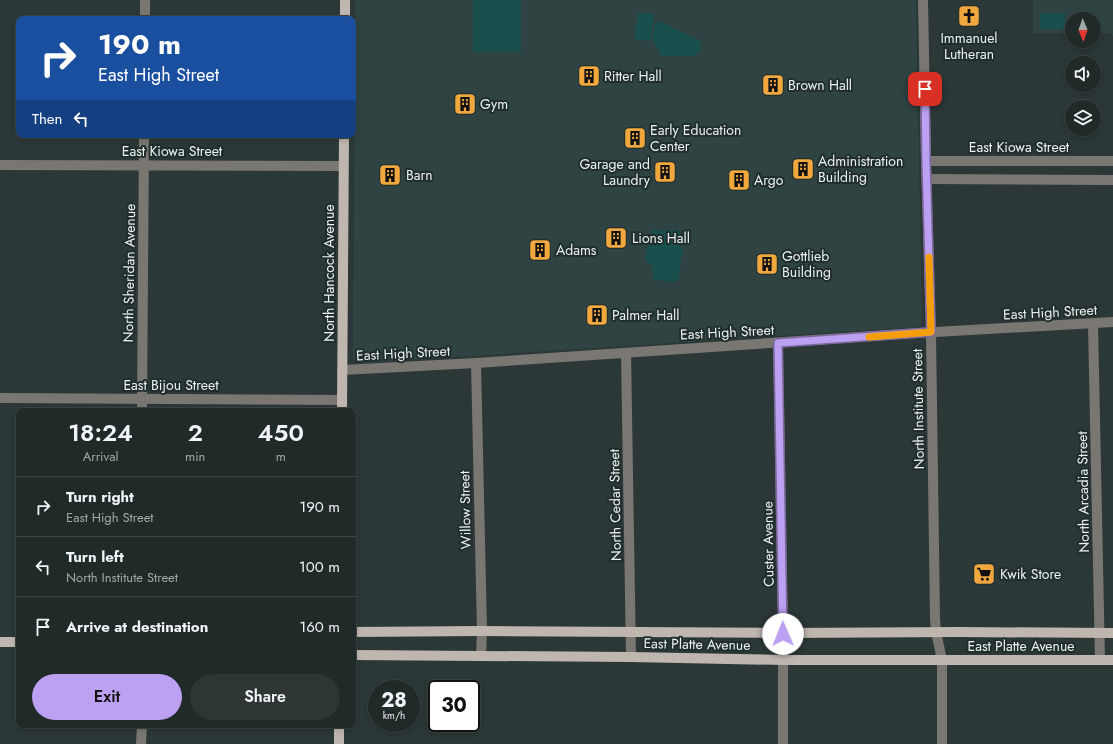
<!DOCTYPE html>
<html lang="en">
<head>
<meta charset="utf-8">
<style>
  :root { --surface:#202a29; --page:#2d3635; --text:#f1f3f6; --muted:#a2a7a8; --line:#3d4646; --accent:#bca0f2 }
  body { margin:0; font-family:Jost,sans-serif; background:var(--page); color:var(--text); height:100vh; display:flex; flex-direction:column; font-size:15px; white-space:nowrap }
  * { box-sizing:border-box; margin:0 }
  p { font-size:13px; color:var(--muted) }
  .icon { flex:none; width:22px; height:22px; fill:none; stroke:currentColor; stroke-width:2; stroke-linecap:round; stroke-linejoin:round }
  .map { position:relative; flex:1; overflow:hidden }
  .sheet { position:absolute; left:16px; top:408px; width:340px; height:320px; display:flex; flex-direction:column; background:var(--surface); border-radius:8px; box-shadow:0 2px 6px #0003,0 0 0 1px var(--line) }
  .sheet>* { flex:none }
  .top-card { position:absolute; left:16px; top:16px; width:340px; height:122px; border-radius:8px; box-shadow:0 2px 6px #0003,0 0 0 1px var(--line); background:#1a4fa0; color:#fff; overflow:hidden }
  .needle { width:26px; rotate:178deg }
  .fabs { position:absolute; left:1065px; top:12px; display:grid; gap:8px }
  .fabs a { display:grid; place-items:center; width:36px; height:36px; border-radius:50%; background:var(--surface); box-shadow:0 2px 6px #0003,0 0 0 1px var(--line); font-size:20px }
  .speed { position:absolute; left:368px; top:680px; display:flex; gap:8px; font-size:20px; font-weight:700; text-align:center }
  .speed>* { display:grid; place-content:center; width:52px; height:52px; border-radius:50%; background:var(--surface); box-shadow:0 2px 6px #0003,0 0 0 1px var(--line); line-height:1 }
  .speed small { font-size:10px; font-weight:400 }
  .speed .limit { border:2px solid #111; border-radius:6px; background:#fff; color:#111 }
  .pin { position:absolute; display:grid; place-items:center; width:34px; height:34px; color:#fff; margin:-17px; border-radius:8px; box-shadow:0 2px 6px #0006 }
  .me { position:absolute; width:44px; margin:-22px; rotate:359deg; stroke-linejoin:round; filter:drop-shadow(0 0 3px #0008) }
  .turn { display:flex; align-items:center; gap:14px; height:84px; padding:0 16px; font-size:18px }
  .turn .icon { width:52px; height:52px; stroke-width:2.5 }
  .turn b { display:block; font-size:28px; line-height:34px }
  .then { display:flex; align-items:center; height:38px; padding:0 16px; background:#0003; gap:8px; font-size:15px }
  .eta { display:flex; justify-content:space-evenly; align-items:center; height:68px; text-align:center }
  .eta b { font-size:24px; font-weight:600; line-height:28px }
  .primary-button { display:flex; gap:8px; margin-top:auto; padding:8px 16px }
  .primary-button a { flex:1; height:46px; border-radius:24px; background:var(--accent); color:#111; font-size:16px; font-weight:600; line-height:46px; text-align:center }
  .primary-button a+a { background:var(--page); color:var(--text) }
  ul { padding:0; list-style:none }
  li { display:flex; align-items:center; gap:12px; height:60px; padding:0 16px; border-top:1px solid var(--line) }
  li div { flex:1 }
  li b { display:block; font-size:15px }
  li em { font-style:normal }
  .map>svg:first-child { display:block }
  .built { fill:#2e4342 }
  .green { fill:#19504e }
  .lines { fill:none; stroke-linecap:round; stroke-linejoin:round }
  .minor { stroke:#7a7773; stroke-width:10 }
  .major { stroke:#bfb7af; stroke-width:10 }
  .route-casing { stroke:#7a689d; stroke-width:10 }
  .route { stroke:#bca0f2; stroke-width:7 }
  .slow { stroke:#f59e0b; stroke-width:7 }
  .labels { text-anchor:middle; stroke-width:4; stroke-linejoin:round; paint-order:stroke }
  .poi-label { font-size:14px; fill:#eaf2f2; stroke:#212e2d; text-anchor:start }
  .street-label { font-size:14px; fill:#eaf2f2; stroke:#212e2d }
</style>
</head>
<body>
<div class="map">
<svg width="1113" height="744" viewBox="0 0 1113 744">
  <rect width="100%" height="100%" fill="#2b3837"/>
  <g class="built">
    <polygon points="355,0 916,0 922,321 921,325 917,327 362,363 357,362 353,358"/>
    <polygon points="1033,0 1113,0 1113,37 1111,33 1094,33 1094,19 1072,19 1072,33 1033,33"/>
  </g>
  <g class="green">
    <rect x="473" y="0" width="48" height="52"/>
    <polygon points="638,12 654,14 650,41 634,39"/>
    <polygon points="1040,13 1065,13 1066,29 1040,29"/>
    <polygon points="655,22 661,22 700,41 701,51 697,53 694,56 661,56 652,39"/>
    <polygon points="651,230 680,230 680,247 683,248 678,280 673,282 653,279 652,265 645,260 647,247 650,246"/>
  </g>
  <g class="lines">
    <g class="minor">
      <polyline points="923,0 926,161 931,333 935,618 936,632 942,660 942,744"/>
      <polyline points="145,19 145,0"/>
      <polyline points="926,161 1113,161"/>
      <polyline points="0,165 343,166"/>
      <polyline points="927,179 1113,180"/>
      <polyline points="1093,324 1100,660"/>
      <polyline points="778,343 783,633 783,744"/>
      <polyline points="626,353 631,657"/>
      <polyline points="476,363 482,631 481,656"/>
      <polyline points="342,370 476,363 918,333 1113,322"/>
      <polyline points="0,398 342,400"/>
      <polyline points="142,411 144,135"/>
      <polyline points="141,744 142,725"/>
    </g>
    <g class="major">
      <polyline points="345,19 345,0"/>
      <polyline points="342,411 344,135"/>
      <polyline points="353,632 482,631 783,633 959,632 1113,633"/>
      <polyline points="0,642 19,642"/>
      <polyline points="353,655 631,657 783,660 1113,660"/>
      <polyline points="339,725 339,744"/>
    </g>
  </g>
  <g class="lines">
    <g class="route-casing">
      <polyline id="route" points="783,634 778,343 931,332 926,161 925,89"/>
    </g>
    <use href="#route" class="route"/>
    <polyline class="slow" points="869,337 931,332 929,257"/>
  </g>
  <defs>
    <g id="church-square" transform="scale(1.15)"><rect x="-9" y="-9" width="18" height="18" rx="4" fill="#efa73e" stroke="#212e2d"/><path d="M-1.2-6h2.4v3.5h3.3v2.4h-3.3V6h-2.4V-.1h-3.3v-2.4h3.3Z" fill="#111"/></g>
    <g id="building-square" transform="scale(1.15)"><rect x="-9" y="-9" width="18" height="18" rx="4" fill="#efa73e" stroke="#212e2d"/><path d="M-4-6H4V6H1V3H-1V6H-4ZM-2.5-4.3h1.7v1.8h-1.7ZM.8-4.3h1.7v1.8H.8ZM-2.5-1h1.7V.8h-1.7ZM.8-1h1.7V.8H.8Z" fill="#111"/></g>
    <g id="supermarket-square" transform="scale(1.15)"><rect x="-9" y="-9" width="18" height="18" rx="4" fill="#efa73e" stroke="#212e2d"/><path d="M-6-5.5h2.5l.6 2H6L4.5 2H-2.5L-4.4-4H-6ZM-1.5 3.2a1.3 1.3 0 1 0 .1 0ZM3 3.2a1.3 1.3 0 1 0 .1 0Z" fill="#111"/></g>
  </defs>
  <g fill-rule="evenodd">
    <use href="#church-square" x="969" y="16"/>
    <use href="#building-square" x="589" y="76"/>
    <use href="#building-square" x="773" y="85"/>
    <use href="#building-square" x="465" y="104"/>
    <use href="#building-square" x="635" y="138"/>
    <use href="#building-square" x="803" y="169"/>
    <use href="#building-square" x="665" y="172"/>
    <use href="#building-square" x="390" y="175"/>
    <use href="#building-square" x="739" y="180"/>
    <use href="#building-square" x="616" y="238"/>
    <use href="#building-square" x="540" y="250"/>
    <use href="#building-square" x="767" y="264"/>
    <use href="#building-square" x="597" y="315"/>
    <use href="#supermarket-square" x="984" y="574"/>
  </g>
  <g class="labels">
    <g class="poi-label">
      <text x="969" y="43" text-anchor="middle">Immanuel<tspan x="969" dy="16">Lutheran</tspan></text>
      <text x="604" y="81">Ritter Hall</text>
      <text x="788" y="90">Brown Hall</text>
      <text x="480" y="109">Gym</text>
      <text x="650" y="135">Early Education<tspan x="650" dy="16">Center</tspan></text>
      <text x="818" y="166">Administration<tspan x="818" dy="16">Building</tspan></text>
      <text x="650" y="169" text-anchor="end">Garage and<tspan x="650" dy="16">Laundry</tspan></text>
      <text x="406" y="180">Barn</text>
      <text x="754" y="185">Argo</text>
      <text x="632" y="243">Lions Hall</text>
      <text x="556" y="255">Adams</text>
      <text x="782" y="261">Gottlieb<tspan x="782" dy="16">Building</tspan></text>
      <text x="612" y="320">Palmer Hall</text>
      <text x="1000" y="579">Kwik Store</text>
    </g>
    <g class="street-label">
      <text x="1019" y="152">East Kiowa Street</text>
      <text x="172" y="156">East Kiowa Street</text>
      <text transform="translate(129 273) rotate(-89)" y="5">North Sheridan Avenue</text>
      <text transform="translate(329 273) rotate(-90)" y="5">North Hancock Avenue</text>
      <text transform="translate(1050 312) rotate(-3)" y="5">East High Street</text>
      <text transform="translate(727 332) rotate(-3)" y="5">East High Street</text>
      <text transform="translate(403 353) rotate(-3)" y="5">East High Street</text>
      <text x="171" y="390">East Bijou Street</text>
      <text transform="translate(918 409) rotate(-91)" y="5">North Institute Street</text>
      <text transform="translate(1083 492) rotate(-91)" y="5">North Arcadia Street</text>
      <text transform="translate(615 505) rotate(-91)" y="5">North Cedar Street</text>
      <text transform="translate(465 510) rotate(-91)" y="5">Willow Street</text>
      <text transform="translate(768 544) rotate(-91)" y="5">Custer Avenue</text>
      <text transform="translate(697 644) rotate(1)" y="5">East Platte Avenue</text>
      <text x="1021" y="651">East Platte Avenue</text>
    </g>
  </g>
</svg>
<div class="fabs">
<a><svg class="needle" viewBox="-14 -14 28 28"><path d="M0-13l5 13h-10z" fill="#e53935"/><path d="M0 13l5-13h-10z" fill="#a2a7a8"/></svg></a>
<a><svg class="icon" aria-label="sound" viewBox="0 0 24 24"><path d="M4 9h4l5-4v14l-5-4H4zM17 9q2 3 0 6"/></svg></a>
<a><svg class="icon" aria-label="layers" viewBox="0 0 24 24"><path d="M12 4l9 5-9 5-9-5zM3 14l9 5 9-5"/></svg></a>
</div>
<div class="speed"><div>28<small>km/h</small></div><div class="limit">30</div></div>
<div class="pin" style="left:925px;top:89px;background:#d93025"><svg class="icon" aria-label="arrive" viewBox="0 0 24 24"><path d="M6 21V4h12l-3 4 3 4H6"/></svg></div>
<svg class="me" style="left:783px;top:634px" viewBox="-20 -20 40 40"><circle r="19" fill="#fff"/><path d="M0-13L10 11 0 6-10 11z" fill="#bca0f2"/></svg>
<div class="top-card">
<div class="turn"><svg class="icon" aria-label="right" viewBox="0 0 24 24"><path d="M7 20v-9h11M14 6l5 5-5 5"/></svg><div><b>190 m</b>East High Street</div></div>
<div class="then">Then<svg class="icon" aria-label="left" viewBox="0 0 24 24"><path d="M17 20v-9H6M10 6l-5 5 5 5"/></svg></div>
</div>
<section class="sheet">
<div class="eta">
<div><b>18:24</b><p>Arrival</p></div>
<div><b>2</b><p>min</p></div>
<div><b>450</b><p>m</p></div>
</div>
<ul>
<li><svg class="icon" aria-label="right" viewBox="0 0 24 24"><path d="M7 20v-9h11M14 6l5 5-5 5"/></svg><div><b>Turn right</b><p>East High Street</p></div><em>190 m</em></li>
<li><svg class="icon" aria-label="left" viewBox="0 0 24 24"><path d="M17 20v-9H6M10 6l-5 5 5 5"/></svg><div><b>Turn left</b><p>North Institute Street</p></div><em>100 m</em></li>
<li><svg class="icon" aria-label="arrive" viewBox="0 0 24 24"><path d="M6 21V4h12l-3 4 3 4H6"/></svg><div><b>Arrive at destination</b></div><em>160 m</em></li>
</ul>
<div class="primary-button"><a>Exit</a><a>Share</a></div>
</section>
</div>
</body>
</html>
